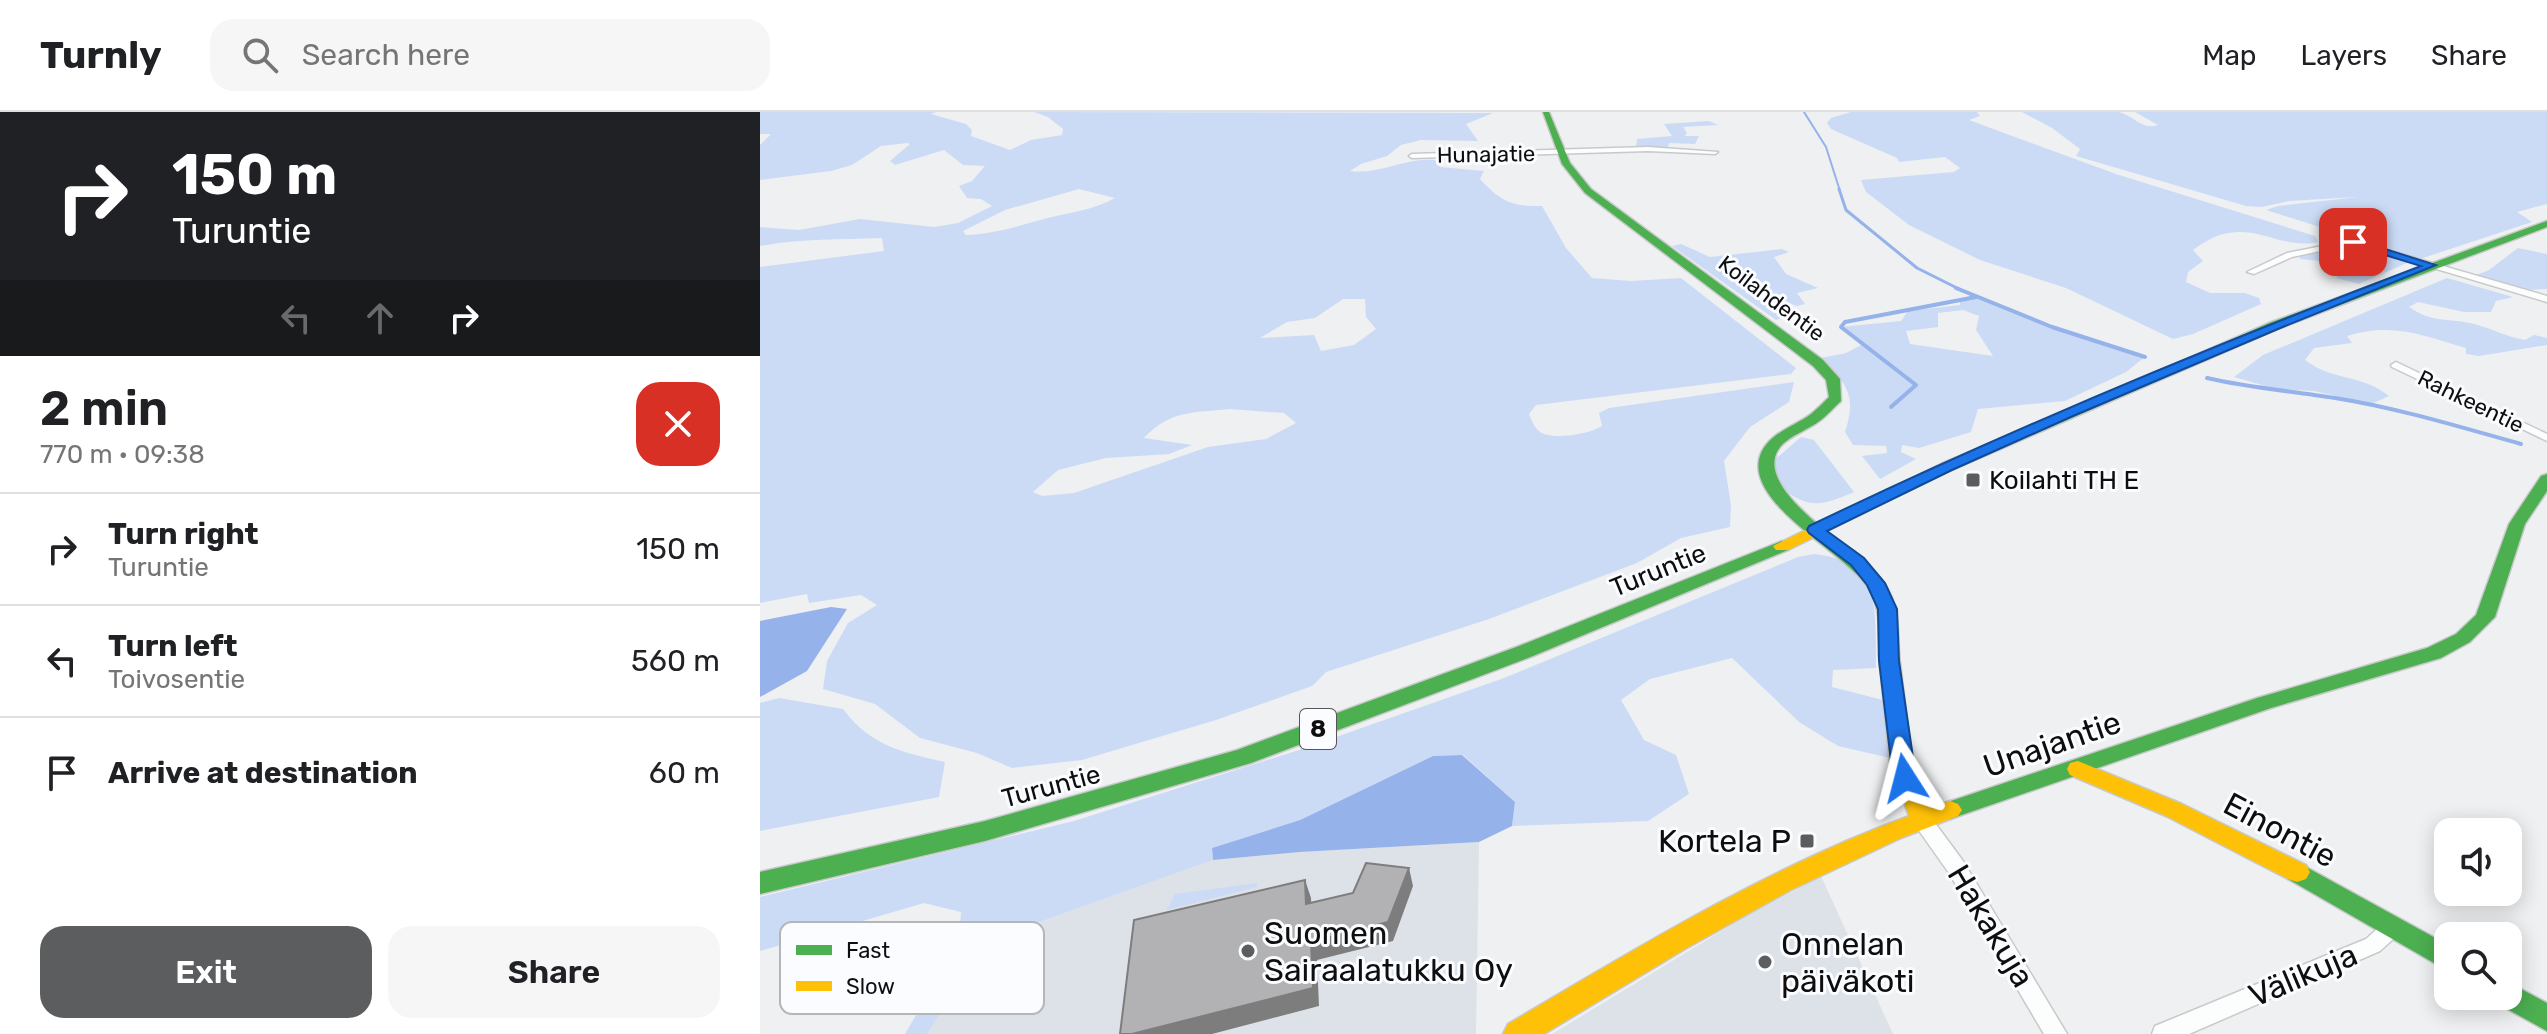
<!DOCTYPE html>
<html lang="en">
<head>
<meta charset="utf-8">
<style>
  :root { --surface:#fff; --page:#f6f6f6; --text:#202124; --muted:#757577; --line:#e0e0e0; --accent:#5c5d5e }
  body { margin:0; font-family:Rubik,sans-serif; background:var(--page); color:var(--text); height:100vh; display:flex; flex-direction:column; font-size:30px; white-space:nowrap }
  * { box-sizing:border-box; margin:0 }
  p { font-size:26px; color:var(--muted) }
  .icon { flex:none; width:44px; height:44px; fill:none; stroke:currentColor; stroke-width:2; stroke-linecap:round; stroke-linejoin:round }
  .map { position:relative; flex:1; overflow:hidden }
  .sheet { display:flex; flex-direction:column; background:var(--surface); width:760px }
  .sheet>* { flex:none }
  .banner { background:#202124; color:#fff; overflow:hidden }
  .fabs { position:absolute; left:1674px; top:706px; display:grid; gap:16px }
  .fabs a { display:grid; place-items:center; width:88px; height:88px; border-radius:16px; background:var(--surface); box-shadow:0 4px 20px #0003; font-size:40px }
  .pin { position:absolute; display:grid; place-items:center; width:68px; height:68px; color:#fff; margin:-34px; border-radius:16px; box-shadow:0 4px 12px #0006 }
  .me { position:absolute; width:88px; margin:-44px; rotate:351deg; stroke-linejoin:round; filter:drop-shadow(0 0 6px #0008) }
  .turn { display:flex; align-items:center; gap:28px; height:168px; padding:0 40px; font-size:36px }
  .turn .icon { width:104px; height:104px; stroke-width:2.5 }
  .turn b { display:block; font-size:56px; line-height:68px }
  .lanes { display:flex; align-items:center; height:76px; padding:0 40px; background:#0003; justify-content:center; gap:40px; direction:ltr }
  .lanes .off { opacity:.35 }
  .round { display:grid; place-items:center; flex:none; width:84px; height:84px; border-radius:24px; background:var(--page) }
  .overview { display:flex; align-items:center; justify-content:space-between; height:136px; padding:0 40px }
  h1 { font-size:48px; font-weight:600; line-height:60px }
  .cta { display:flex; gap:16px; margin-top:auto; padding:16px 40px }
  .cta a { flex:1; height:92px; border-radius:24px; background:var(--accent); color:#fff; font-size:32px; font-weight:600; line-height:92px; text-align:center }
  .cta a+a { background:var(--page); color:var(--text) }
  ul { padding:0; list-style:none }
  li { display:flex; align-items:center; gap:24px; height:112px; padding:0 40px; border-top:2px solid var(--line) }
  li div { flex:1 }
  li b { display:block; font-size:30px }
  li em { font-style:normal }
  header { display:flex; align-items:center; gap:48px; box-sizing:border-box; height:112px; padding:0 40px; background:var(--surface); border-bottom:2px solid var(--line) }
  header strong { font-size:38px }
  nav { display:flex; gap:44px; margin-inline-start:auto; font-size:28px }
  .search { width:560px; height:72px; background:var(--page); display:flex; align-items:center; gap:20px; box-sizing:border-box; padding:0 28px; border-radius:24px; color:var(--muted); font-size:30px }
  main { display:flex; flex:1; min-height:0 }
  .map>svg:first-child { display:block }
  .built { fill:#dde1e8 }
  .green { fill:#ccdbf5; fill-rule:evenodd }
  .water { fill:#95b2eb }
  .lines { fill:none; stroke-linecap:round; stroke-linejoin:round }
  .stream-far2 { stroke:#95b2eb; stroke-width:2 }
  .stream-far1 { stroke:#95b2eb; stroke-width:3 }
  .stream { stroke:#95b2eb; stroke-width:4 }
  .street-casing { stroke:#c8c9ca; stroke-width:3 }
  .fast-casing { stroke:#c8c9ca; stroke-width:3 }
  .slow-casing { stroke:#c8c9ca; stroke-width:3 }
  .street { fill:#fcfdfd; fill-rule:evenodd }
  .fast { fill:#4caf50; fill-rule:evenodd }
  .slow { fill:#ffc107; fill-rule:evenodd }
  .shaded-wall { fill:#7d7d7e }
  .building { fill:#b2b2b4; stroke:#7d7d7e; stroke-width:2 }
  .route { fill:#1a73e8; stroke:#114b97; stroke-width:2 }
  .poi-dot { fill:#5c5d5e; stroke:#fafcff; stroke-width:3 }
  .labels { text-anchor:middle; stroke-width:6; stroke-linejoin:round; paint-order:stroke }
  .far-street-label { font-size:22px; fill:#0e0e0f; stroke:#fafcff }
  .shield { fill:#fafcff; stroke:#555557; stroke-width:2 }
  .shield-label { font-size:24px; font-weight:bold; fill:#0e0e0f }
  .poi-label { font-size:26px; fill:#0e0e0f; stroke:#fafcff; text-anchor:start }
  .street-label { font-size:26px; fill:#0e0e0f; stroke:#fafcff }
  .near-street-label { font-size:32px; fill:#0e0e0f; stroke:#fafcff }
  .near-poi-label { font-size:32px; fill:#0e0e0f; stroke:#fafcff; text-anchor:start }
  .key { fill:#fafcff; stroke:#b3b5b7; stroke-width:2 }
  .key-label { font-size:22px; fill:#0e0e0f }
</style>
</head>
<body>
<header>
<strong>Turnly</strong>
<div class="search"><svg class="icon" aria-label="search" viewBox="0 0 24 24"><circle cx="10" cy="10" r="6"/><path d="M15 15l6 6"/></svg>Search here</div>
<nav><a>Map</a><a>Layers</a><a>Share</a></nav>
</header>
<main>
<section class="sheet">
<div class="banner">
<div class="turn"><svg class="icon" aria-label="right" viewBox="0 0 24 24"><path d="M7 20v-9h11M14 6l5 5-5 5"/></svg><div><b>150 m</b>Turuntie</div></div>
<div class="lanes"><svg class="icon off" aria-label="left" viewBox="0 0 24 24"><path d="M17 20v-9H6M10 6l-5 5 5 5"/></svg><svg class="icon off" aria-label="ahead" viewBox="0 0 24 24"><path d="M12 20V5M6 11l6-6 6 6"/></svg><svg class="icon" aria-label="right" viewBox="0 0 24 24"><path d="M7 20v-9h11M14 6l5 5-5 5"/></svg></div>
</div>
<div class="overview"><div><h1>2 min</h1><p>770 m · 09:38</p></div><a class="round" style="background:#d93025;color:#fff"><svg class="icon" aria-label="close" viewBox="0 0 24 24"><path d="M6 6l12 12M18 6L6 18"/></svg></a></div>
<ul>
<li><svg class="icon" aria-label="right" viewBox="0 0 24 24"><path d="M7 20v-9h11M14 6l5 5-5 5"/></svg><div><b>Turn right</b><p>Turuntie</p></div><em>150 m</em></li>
<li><svg class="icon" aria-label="left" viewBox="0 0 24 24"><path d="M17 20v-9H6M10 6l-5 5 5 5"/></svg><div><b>Turn left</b><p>Toivosentie</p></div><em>560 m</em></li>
<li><svg class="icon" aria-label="arrive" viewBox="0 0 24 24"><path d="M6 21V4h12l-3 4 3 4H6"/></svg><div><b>Arrive at destination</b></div><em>60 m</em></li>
</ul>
<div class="cta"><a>Exit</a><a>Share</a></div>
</section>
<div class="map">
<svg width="1787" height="922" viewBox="0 0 1787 922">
  <rect width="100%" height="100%" fill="#eef0f2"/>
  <g class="built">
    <polygon points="719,730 716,922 167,922 225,829 453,748 540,740"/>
    <polygon points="1061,764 1133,922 792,922 983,806"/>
  </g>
  <g class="green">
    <path d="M 0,0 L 176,0 L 171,2 L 206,12 L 212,18 L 211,24 L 250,38 L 271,28 L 302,23 L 303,17 L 288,5 L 274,0 L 733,1 L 706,12 L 718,29 L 661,28 L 641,33 L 627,44 L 601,52 L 590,59 C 619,63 646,45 675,48 L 680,55 L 724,59 L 720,67 C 740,89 752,95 782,94 L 806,136 L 832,166 L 871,169 L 921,166 L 1036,256 L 1031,262 L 776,293 L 769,302 C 772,309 775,319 784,322 C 799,327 829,322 842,314 L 839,301 L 849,296 L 1034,270 L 1029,290 L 990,315 L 964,349 L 971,393 L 970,415 L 921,426 L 877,451 L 729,507 L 566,560 L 552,574 L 456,608 L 322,648 L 252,656 L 217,641 L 160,626 L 115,592 L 63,577 L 67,549 L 88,511 L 117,493 L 101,483 L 49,491 L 47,482 L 0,491 L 0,155 L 124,139 L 122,126 C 80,128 42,126 0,134 L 0,115 L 39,118 L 100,107 L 174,115 L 198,111 L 232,94 L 221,87 L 207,86 L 199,74 L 212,69 L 225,54 L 203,53 L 184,38 L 135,53 L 130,49 L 150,32 L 147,31 L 121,34 L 92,53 L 71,59 L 0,68 L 0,33 L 11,22 L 0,22 ZM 319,77 L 355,86 C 334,98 311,100 288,106 C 261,113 235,122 206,123 L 203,119 L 245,98 ZM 583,187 L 605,187 L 606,205 L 616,217 L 594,233 L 561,239 L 554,223 L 500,226 L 527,210 L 555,206 ZM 469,297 L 524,301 L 536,311 L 506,327 L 448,335 L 314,381 L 282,384 L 273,380 L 298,358 L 346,346 L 409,342 L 432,333 L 384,326 C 410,298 433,301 469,297 Z"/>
    <path d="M 1091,0 L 1217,0 L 1220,4 L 1209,8 L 1356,62 L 1555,124 L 1558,130 C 1515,140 1486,97 1433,138 L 1443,149 L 1428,160 L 1426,170 L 1450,181 L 1485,181 L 1499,186 L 1501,192 L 1433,222 L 1413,227 L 1306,176 L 1220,148 L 1149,113 L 1106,80 L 1101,68 L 1194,60 L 1200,56 L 1185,45 L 1139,50 L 1137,46 L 1071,17 L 1067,11 L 1071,6 Z"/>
    <path d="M 1262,0 C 1293,0 1327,0 1358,0 C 1372,2 1382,19 1398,13 L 1375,0 L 1787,0 L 1787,92 L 1757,100 L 1772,110 L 1660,147 L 1506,98 L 1518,94 L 1598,85 L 1529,89 L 1502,95 L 1486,94 L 1316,44 L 1320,37 L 1292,16 Z"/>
    <polygon points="949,9 958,13 923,15 927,21 925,24 939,24 935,32 909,31 908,36 876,36 877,27 912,24 904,12"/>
    <polygon points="921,132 950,145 1022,137 1029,140 1014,145 1026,162 1058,176 1037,181 1045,192 1037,194 1026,190 1008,192 1021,206 1016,208 912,134"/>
    <polygon points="1587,133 1598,134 1647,151 1599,172 1576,166 1586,155 1579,151 1540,147 1540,143"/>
    <polygon points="1758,136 1787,142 1787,177 1765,178 1714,164 1729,158"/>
    <path d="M 1687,166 L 1753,185 L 1736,189 L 1731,200 L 1704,200 L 1658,190 L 1649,195 C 1672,211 1686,206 1710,211 C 1729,215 1746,225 1765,228 L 1774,223 L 1787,226 L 1787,233 L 1719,244 L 1706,242 L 1706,236 C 1662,223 1632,210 1587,224 L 1592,231 L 1554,236 L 1545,248 C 1572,269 1602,262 1629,284 L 1611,292 L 1554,279 L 1516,277 L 1474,265 L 1503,243 Z"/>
    <path d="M 1219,184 L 1292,215 L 1385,245 L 1366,260 L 1305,289 L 1218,297 L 1211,320 L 1159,336 L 1142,333 L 1141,340 L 1156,347 L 1120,367 L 1102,344 L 1127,341 L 1126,334 L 1093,333 L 1085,320 C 1097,284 1087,271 1061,246 L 1086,241 L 1103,232 L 1081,215 L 1141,209 L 1148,199 L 1200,193 L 1200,188 ZM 1203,198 L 1219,204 L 1216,218 L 1233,244 L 1150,232 L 1146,219 L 1178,215 L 1178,201 Z"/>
    <path d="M 1041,325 L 1054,328 L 1094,380 C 1060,395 1047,397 1017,373 L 1013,349 Z"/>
    <path d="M 1054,442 C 1124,449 1115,502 1116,556 L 1073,558 L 1072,575 L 1123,588 L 1130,646 L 1078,634 L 1039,610 L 972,546 L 890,567 L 861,588 L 884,628 L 916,643 L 929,682 L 888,709 L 752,714 L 755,690 L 703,643 L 673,644 L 540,708 L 452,736 L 453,748 L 226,829 L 167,922 L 145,922 L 199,829 L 201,800 L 164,791 L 0,839 L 0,785 L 314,709 L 536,639 L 744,566 L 1038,445 Z"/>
    <path d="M 19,586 L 83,597 C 112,635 142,640 185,650 L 179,685 L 0,719 L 0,591 Z"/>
    <polygon points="497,771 497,775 407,798 415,782"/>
  </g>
  <g class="water">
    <polygon points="71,495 87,497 47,559 0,585 0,509"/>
    <polygon points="702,643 755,690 752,714 719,730 540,740 453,748 452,736 540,708 673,644"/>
  </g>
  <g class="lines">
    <polyline class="stream-far2" points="1044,0 1066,35 1080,79"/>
    <polyline class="stream-far1" points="1079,77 1086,98 1157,156 1201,178"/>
    <g class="stream">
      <polyline points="1196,176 1292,215 1385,245"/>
      <path d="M 1447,266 C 1490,276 1532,279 1575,286 C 1638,296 1700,315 1761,332"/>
      <polyline points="1131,295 1156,273 1081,215 1085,210 1216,185"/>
    </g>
    <g class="street-casing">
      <g id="street">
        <polygon points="888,35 958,40 955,42 888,39 652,46 649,44 652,42"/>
        <polygon points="1593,128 1787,184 1787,190 1593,132 1532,145 1494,162 1487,160 1527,141"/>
        <polygon points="1636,250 1787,322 1787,329 1632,255 1631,253"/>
        <polygon points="1162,701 1169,703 1203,749 1307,922 1284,922 1189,761 1155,713 1153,708 1155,703"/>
        <polygon points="1634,805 1641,808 1644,814 1641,820 1620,839 1429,922 1392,922 1395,914 1606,827 1627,808"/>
      </g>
    </g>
    <g class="fast-casing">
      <g id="fast">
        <path d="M 783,0 L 789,0 L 810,51 L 831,77 L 1063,248 L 1080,267 L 1081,289 C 1073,296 1067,304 1058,310 C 1046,319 1026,325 1018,338 C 993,381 1103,440 1124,471 C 1139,493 1138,518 1139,543 L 1136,548 L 1122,548 L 1119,543 C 1119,521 1121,496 1109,477 C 1088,441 977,389 1002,339 C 1012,320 1035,314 1051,302 C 1057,297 1063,291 1069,285 L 1066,268 L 1053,254 L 825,81 L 802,52 Z"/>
        <polygon points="1787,109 1787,115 1517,217 1284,318 1274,318 1272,315 1509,211"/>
        <polygon points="1787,362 1787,379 1765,412 1735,505 1710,530 1681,546 1511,596 1190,707 1182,704 1178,698 1182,692 1497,586 1667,536 1696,522 1716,503 1749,412 1781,364"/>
        <polygon points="1022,429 1031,434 1028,438 773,544 491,651 225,729 0,782 0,760 225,709 477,638 759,534"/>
        <polygon points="1537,750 1688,833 1688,859 1528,767 1524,760 1528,753"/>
        <polygon points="1748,870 1787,891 1787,919 1738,892 1734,884 1748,884"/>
      </g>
    </g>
    <g class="slow-casing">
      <g id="slow">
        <polygon points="1279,311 1286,315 1284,318 1191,358 1028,438 1016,438 1013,434 1181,352"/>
        <path d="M 1129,536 L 1136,538 L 1139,543 L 1152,651 L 1169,696 L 1190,689 L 1198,692 L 1202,698 L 1198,704 L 1141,726 L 1031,778 L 925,837 L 784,922 L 743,922 L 748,912 C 877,836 1007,756 1149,704 L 1130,651 L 1119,543 L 1122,538 Z"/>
        <polygon points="1318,649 1422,692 1546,753 1550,760 1546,767 1537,770 1528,767 1406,704 1310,663 1307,657 1310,651"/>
      </g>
    </g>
    <use href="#street" class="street"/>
    <use href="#fast" class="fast"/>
    <use href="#slow" class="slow"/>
  </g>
  <g class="shaded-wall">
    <polygon points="649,756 653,774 633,829 557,848 559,894 452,922 372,922 551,830"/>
    <polygon points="545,768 551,786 552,811 546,792"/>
  </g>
  <polygon class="building" points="606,751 649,756 628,810 551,830 553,876 372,922 360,922 374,808 545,768 546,792 593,781"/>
  <path class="route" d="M 1593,127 L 1676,153 L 1518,217 L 1313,304 L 1192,358 L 1067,419 L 1104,446 L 1125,471 L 1137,497 L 1139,549 L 1156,666 L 1153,673 L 1145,675 L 1136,673 L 1133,666 L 1119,549 L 1118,497 L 1107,473 L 1091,453 L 1049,421 L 1047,418 L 1049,414 C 1249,318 1453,233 1661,154 L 1589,132 L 1589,128 Z"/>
  <g class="poi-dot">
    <rect x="1205" y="360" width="16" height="16" rx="4"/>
    <rect x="1039" y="721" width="16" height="16" rx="4"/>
    <circle cx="488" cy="839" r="8"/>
    <circle cx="1005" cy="850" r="8"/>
  </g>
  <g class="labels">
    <g class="far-street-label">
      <text transform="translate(726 42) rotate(-1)" y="8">Hunajatie</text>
      <text transform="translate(1012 186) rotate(37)" y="8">Koilahdentie</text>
      <text transform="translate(1711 289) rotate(26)" y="8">Rahkeentie</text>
    </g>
    <rect class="shield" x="540" y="597" width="36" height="40" rx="6"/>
    <g class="shield-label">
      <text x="558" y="625">8</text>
    </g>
    <g class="poi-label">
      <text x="1229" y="377">Koilahti TH E</text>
    </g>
    <g class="street-label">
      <text transform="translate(898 458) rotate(-22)" y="9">Turuntie</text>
      <text transform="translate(291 674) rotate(-15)" y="9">Turuntie</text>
    </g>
    <g class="near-street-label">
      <text transform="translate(1292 632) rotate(-19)" y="11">Unajantie</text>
      <text transform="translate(1520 718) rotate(28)" y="11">Einontie</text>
      <text transform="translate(1231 814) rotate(59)" y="11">Hakakuja</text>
      <text transform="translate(1543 863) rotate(-23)" y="11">Välikuja</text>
    </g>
    <g class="near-poi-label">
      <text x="1031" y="740" text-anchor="end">Kortela P</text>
      <text x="504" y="832">Suomen<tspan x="504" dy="37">Sairaalatukku Oy</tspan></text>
      <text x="1021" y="843">Onnelan<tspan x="1021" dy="37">päiväkoti</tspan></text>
    </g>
  </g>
  <rect x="20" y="810" width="264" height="92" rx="12" class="key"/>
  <rect x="36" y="833" width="36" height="10" fill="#4caf50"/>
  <rect x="36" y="869" width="36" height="10" fill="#ffc107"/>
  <g class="key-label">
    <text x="86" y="846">Fast</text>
    <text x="86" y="882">Slow</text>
  </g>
</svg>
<div class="fabs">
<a><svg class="icon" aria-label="sound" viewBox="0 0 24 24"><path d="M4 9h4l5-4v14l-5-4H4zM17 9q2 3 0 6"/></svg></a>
<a><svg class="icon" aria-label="search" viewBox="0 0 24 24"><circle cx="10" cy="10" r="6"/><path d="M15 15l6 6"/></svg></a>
</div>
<div class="pin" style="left:1593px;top:130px;background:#d93025"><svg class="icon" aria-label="arrive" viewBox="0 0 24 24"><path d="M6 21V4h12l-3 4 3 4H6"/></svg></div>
<svg class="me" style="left:1145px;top:666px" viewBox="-20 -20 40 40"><path d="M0-17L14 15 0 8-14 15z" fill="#1a73e8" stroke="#fff" stroke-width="4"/></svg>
</div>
</main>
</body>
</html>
